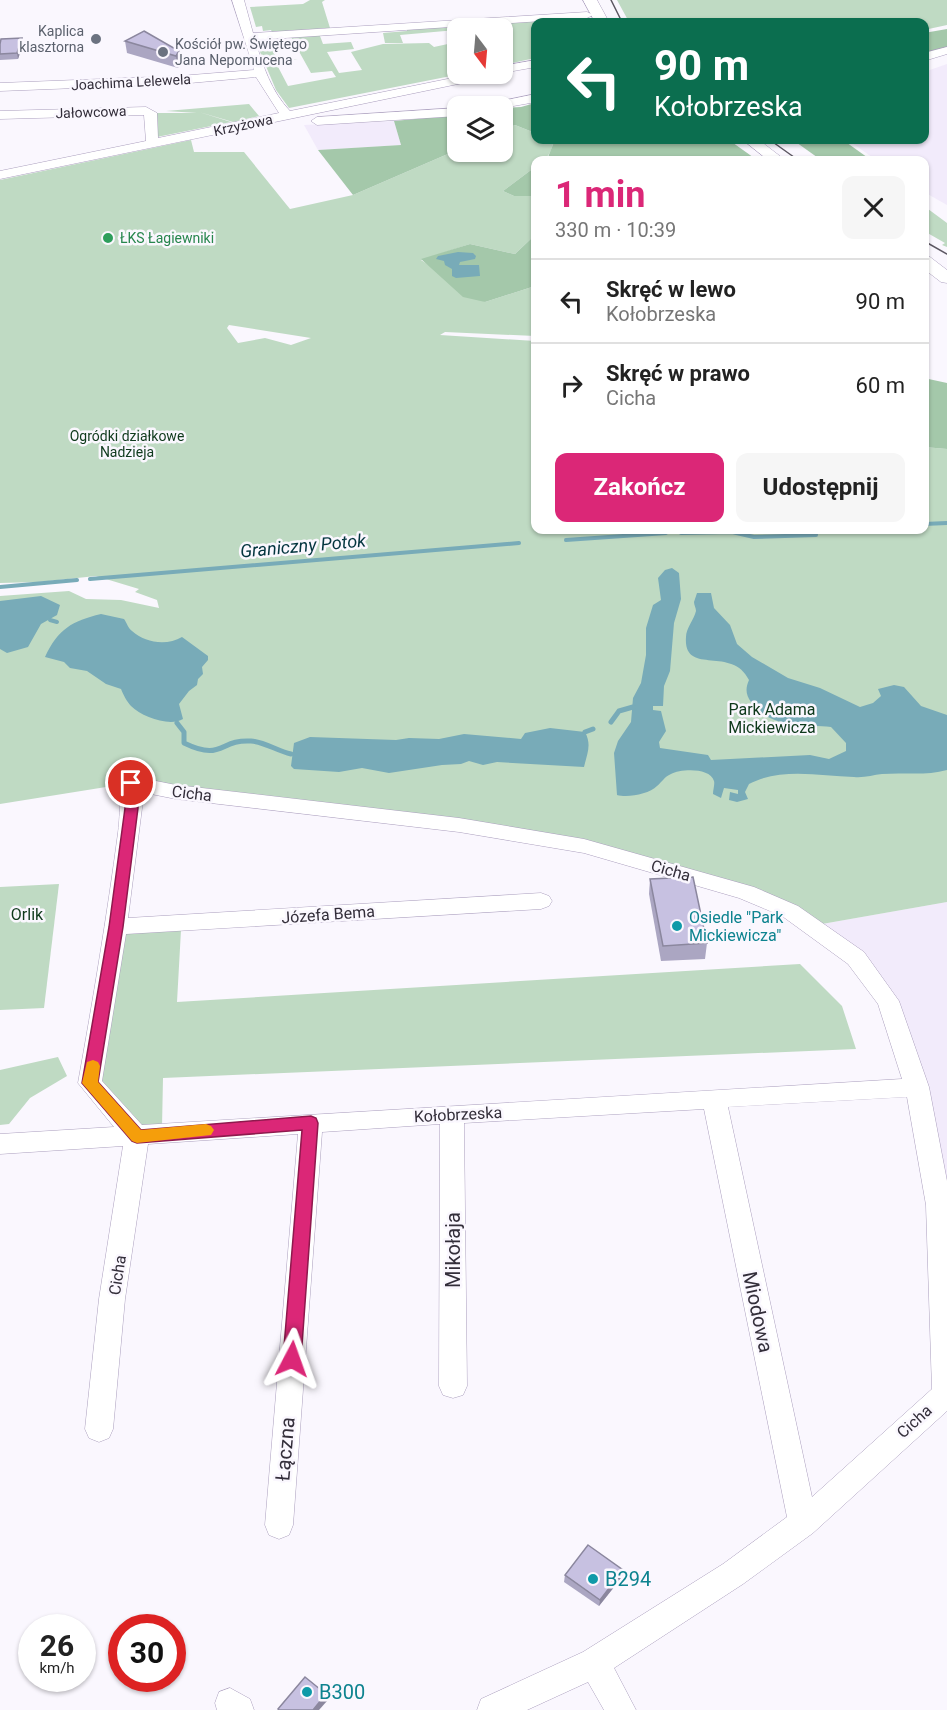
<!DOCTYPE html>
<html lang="pl">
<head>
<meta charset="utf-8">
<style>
  :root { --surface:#fff; --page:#f6f6f6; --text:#222; --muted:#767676; --line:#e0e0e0; --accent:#db2777 }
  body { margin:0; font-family:Roboto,sans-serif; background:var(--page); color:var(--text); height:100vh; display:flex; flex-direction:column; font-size:22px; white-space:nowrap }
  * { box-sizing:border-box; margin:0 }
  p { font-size:20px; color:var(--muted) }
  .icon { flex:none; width:33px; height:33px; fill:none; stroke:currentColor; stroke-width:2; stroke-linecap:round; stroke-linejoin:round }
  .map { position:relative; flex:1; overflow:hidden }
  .details { position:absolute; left:531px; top:156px; width:398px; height:378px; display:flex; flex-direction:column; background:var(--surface); border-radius:12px; box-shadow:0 2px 4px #0004 }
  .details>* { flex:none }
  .hud { position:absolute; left:531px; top:18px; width:398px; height:126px; border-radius:12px; box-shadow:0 2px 4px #0004; background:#0b6e4f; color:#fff; overflow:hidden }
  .needle { width:39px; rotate:164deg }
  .fabs { position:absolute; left:447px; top:18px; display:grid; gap:12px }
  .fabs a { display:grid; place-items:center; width:66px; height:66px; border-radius:12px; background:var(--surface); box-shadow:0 2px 4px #0004; font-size:30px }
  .speed { position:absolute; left:18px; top:1614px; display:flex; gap:12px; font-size:30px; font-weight:700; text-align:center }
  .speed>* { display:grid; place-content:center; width:78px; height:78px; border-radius:50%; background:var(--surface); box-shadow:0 2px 4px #0004; line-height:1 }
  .speed small { font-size:15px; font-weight:400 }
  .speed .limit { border:9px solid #d22; background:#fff; color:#111 }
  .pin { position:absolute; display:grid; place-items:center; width:51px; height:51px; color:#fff; margin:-26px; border:3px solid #fff; border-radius:50%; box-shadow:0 2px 6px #0007 }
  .me { position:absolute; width:66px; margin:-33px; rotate:4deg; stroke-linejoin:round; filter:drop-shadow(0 0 4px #0008) }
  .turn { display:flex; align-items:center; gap:21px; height:126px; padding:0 24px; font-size:27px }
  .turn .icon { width:78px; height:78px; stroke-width:2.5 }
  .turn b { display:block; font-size:42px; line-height:51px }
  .round { display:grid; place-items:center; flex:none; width:63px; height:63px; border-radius:12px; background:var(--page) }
  .headline { display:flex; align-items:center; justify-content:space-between; height:102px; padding:0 24px }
  h1 { font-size:36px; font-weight:700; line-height:45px; color:var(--accent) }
  .button { display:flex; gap:12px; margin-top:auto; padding:12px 24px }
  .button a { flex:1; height:69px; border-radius:12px; background:var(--accent); color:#fff; font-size:24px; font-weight:700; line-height:69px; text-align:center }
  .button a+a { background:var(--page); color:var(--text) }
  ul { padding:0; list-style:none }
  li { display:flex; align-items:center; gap:18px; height:84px; padding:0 24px; border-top:2px solid var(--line) }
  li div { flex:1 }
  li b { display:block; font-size:22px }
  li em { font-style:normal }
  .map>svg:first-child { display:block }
  .built { fill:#f2ebfb }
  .green { fill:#bfdac3; fill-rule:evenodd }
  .forest { fill:#a4c8aa }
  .water { fill:#78abb8 }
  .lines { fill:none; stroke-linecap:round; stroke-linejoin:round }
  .stream-far1 { stroke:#78abb8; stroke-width:4 }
  .stream { stroke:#78abb8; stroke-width:5 }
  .minor-casing { stroke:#ab9fbe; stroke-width:1 }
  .major-casing { stroke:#ab9fbe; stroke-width:1 }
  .minor { fill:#fff; fill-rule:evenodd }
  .major { fill:#fff; fill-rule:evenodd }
  .tram { stroke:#5d5863; stroke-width:1.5 }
  .wall { fill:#aba6c2 }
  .shaded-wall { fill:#8b879e }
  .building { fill:#c7c1e1; stroke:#8b879e; stroke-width:1.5 }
  .route { fill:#db2777; stroke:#8e194d; stroke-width:1.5 }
  .slow { fill:#f59e0b }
  .worship-dot { fill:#6b7280; stroke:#faf7fe; stroke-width:2 }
  .leisure-dot { fill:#2e9e5b; stroke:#faf7fe; stroke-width:2 }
  .culture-dot { fill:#0f9aa8; stroke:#faf7fe; stroke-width:2 }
  .labels { text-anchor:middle; stroke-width:5; stroke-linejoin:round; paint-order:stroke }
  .far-worship-label { font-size:14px; fill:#5b616d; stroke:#faf7fe; text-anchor:end }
  .far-street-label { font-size:14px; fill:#332e3a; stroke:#faf7fe }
  .far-leisure-label { font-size:14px; fill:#27864d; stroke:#faf7fe; text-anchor:start }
  .far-park-label { font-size:14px; fill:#0e391b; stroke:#faf7fe }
  .park-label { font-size:16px; fill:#0e391b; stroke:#faf7fe }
  .street-label { font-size:16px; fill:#332e3a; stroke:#faf7fe }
  .culture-label { font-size:16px; fill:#0d838f; stroke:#faf7fe; text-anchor:start }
  .water-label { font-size:18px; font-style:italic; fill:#03353f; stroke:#faf7fe }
  .near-street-label { font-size:20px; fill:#332e3a; stroke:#faf7fe }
  .near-culture-label { font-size:20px; fill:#0d838f; stroke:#faf7fe; text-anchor:start }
</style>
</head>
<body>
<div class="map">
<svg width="947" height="1710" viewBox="0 0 947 1710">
  <rect width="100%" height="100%" fill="#faf7fe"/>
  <g class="built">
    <polygon points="947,64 947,205 924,192 924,160 876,160 848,140 924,140 924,72"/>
    <polygon points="394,121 401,145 318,150 304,125"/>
    <polygon points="947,902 947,1189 896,1001 822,924"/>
  </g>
  <g class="green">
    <polygon points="310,0 325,0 322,2 330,28 272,32 271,30 263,31 262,26 256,27 250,7 303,4"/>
    <polygon points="617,0 947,0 947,25 924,30 924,22 629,22"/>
    <polygon points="587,17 591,22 536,22 535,58 503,65 502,28 486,28 486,25"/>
    <polygon points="478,24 479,28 400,35 403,43 385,43 383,33 407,31 407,28"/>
    <polygon points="347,33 320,36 323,44 351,42 354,49 327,52 339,73 362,70 351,52 383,44 429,43 434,47 457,42 458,74 461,74 289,108 276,90 255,40 266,38 278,61 298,59 276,63 288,86 336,77 332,71 311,73 291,37"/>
    <polygon points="249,104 259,116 233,122 199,112 231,122 152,138 151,113 197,113 166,111"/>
    <path d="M 515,125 L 535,133 L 536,140 L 554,141 C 550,153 549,160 536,160 L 535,167 L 503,191 L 514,196 L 535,196 L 535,235 L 515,254 L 470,244 L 421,260 L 485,302 L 535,286 L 535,336 L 445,332 L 440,335 L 535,341 L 536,530 L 924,530 L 924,447 L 947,449 L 947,902 L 822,924 L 584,846 L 131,783 L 0,804 L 0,596 L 69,591 L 86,599 L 121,600 L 159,608 L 157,600 L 135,592 L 139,589 L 96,576 L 39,582 L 0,583 L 0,180 L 191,140 L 194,152 L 244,152 L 290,209 L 353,195 L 457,150 L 502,152 L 503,130 ZM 229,325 L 311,338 L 291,345 L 265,338 L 238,343 L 227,328 Z"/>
    <polygon points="924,206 947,223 947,247 942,245 945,243 924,231"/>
    <polygon points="59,884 44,1008 0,1010 0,887"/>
    <polygon points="181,930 177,1002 800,964 842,1006 856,1049 163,1078 162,1127 120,1130 100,1081 123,933"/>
    <polygon points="58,1057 67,1076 30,1098 9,1124 0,1125 0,1070"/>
  </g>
  <g class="forest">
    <polygon points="947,29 947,47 924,54 924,33"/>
    <polygon points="535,103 535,133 515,125 503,130 503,108 521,107"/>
    <polygon points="457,115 457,150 353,195 318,150 401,145 394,121"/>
    <polygon points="550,140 729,140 757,160 544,160 548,157 554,142"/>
    <polygon points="793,140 843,140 871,160 821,160"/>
    <polygon points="535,167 535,196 514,196 503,191"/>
    <polygon points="535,235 535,286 485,302 463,297 421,259 470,244 515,254"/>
    <polygon points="924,378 947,383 947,449 924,447 924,433 928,431 924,426"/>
  </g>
  <g class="water">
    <polygon points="458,252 473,253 476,256 475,259 460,262 459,265 479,265 480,276 456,278 452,276 452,269 445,265 444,261 436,259 438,256"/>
    <path d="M 672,568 L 679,573 L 681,599 L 674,623 L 670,671 L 664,686 L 663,706 L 653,706 L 653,710 L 661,711 L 666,731 L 659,742 L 660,748 L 708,755 L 711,760 L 810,755 L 829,759 L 846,751 L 846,743 L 831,727 C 803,724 770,729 751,702 C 746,695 745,689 749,680 C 732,645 683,677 686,637 C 686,628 694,620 696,611 C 696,608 694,605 694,602 C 695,599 696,596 697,593 L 711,593 L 714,608 L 730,625 L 737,644 L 752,657 L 788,678 L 820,688 L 860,707 L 873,703 L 881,696 L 878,689 L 894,685 L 904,687 L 921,706 L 947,715 L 947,770 C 926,776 904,772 882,774 C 873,775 864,778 854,777 C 820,776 781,767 749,784 L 745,792 L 748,799 L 737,802 L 729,800 L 730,792 L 738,794 L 738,790 L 724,788 L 721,798 L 713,794 C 713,790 715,784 714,781 C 710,767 680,769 671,774 C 664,777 662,782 657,786 C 649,794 628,798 617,795 L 614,753 L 618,741 L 631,722 L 633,698 L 641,683 L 646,655 L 646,628 L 653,605 L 661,600 L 658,578 L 665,570 Z"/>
    <polygon points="41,596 60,605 57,615 41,624 28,647 7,653 0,649 0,601"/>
    <path d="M 101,614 L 124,619 C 127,623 128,628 132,631 C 145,643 167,646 182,637 L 208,656 L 208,660 L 202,667 L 203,674 L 198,679 L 197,685 L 189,691 L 179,704 L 183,719 C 170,727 142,717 131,706 C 127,702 123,694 121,689 L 106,684 L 87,671 L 70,668 L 64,662 L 45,657 C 58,629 72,621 101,614 Z"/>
    <path d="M 550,728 L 585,732 C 592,745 587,754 584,767 L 497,762 L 483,765 L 469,761 L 461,764 L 442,765 L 389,773 L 362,768 L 339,772 L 294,769 L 291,766 L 294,743 L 310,737 L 396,740 L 409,738 L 439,739 L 464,734 L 521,739 L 525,733 Z"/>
  </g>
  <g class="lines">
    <g class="stream-far1">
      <polyline points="924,524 947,523"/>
      <polyline points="681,533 732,532 754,537 816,535 815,531 820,530"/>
      <polyline points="566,540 666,533"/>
      <polyline points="90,579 519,543"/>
      <polyline points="0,587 77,580"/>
      <polyline points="50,620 57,622"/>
    </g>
    <g class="stream">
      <polyline points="611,722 619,711 633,707"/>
      <path d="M 177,723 L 184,732 L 184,743 C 223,762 219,739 251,741 C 265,742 277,751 291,754"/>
      <polyline points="585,732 593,729"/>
    </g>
    <g class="minor-casing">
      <g id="minor">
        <path d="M 232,0 L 244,0 L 253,33 L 587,12 L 593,15 L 587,18 L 255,40 C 263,66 271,91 290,111 L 472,74 L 493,74 L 487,78 L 0,179 L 0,171 L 146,141 L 144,115 L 0,119 L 0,111 L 146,107 L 157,113 L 158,138 L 279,113 L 256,77 L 179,84 L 0,91 L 0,83 L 179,76 L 254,70 Z"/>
        <polygon points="947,47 947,54 924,61 924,53"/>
        <polygon points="536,60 536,67 502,73 502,66"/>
        <polygon points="536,94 536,102 502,108 502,106 490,106 492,103"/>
        <polygon points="458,108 458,116 317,125 311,121 317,117"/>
        <path d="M 131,776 L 176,785 L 459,818 L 584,839 L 754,887 L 798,906 L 864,952 L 899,1001 L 929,1087 L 947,1181 L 947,1411 L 813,1533 L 743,1584 L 614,1668 L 636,1710 L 604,1710 L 588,1682 L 527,1710 L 477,1710 L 481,1699 L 583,1652 L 723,1564 L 787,1517 L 704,1109 L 464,1123 L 467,1386 L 463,1395 L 453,1398 L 443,1395 L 439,1386 L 440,1124 L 322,1132 L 293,1525 L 289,1535 L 279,1539 L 269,1535 L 265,1525 L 298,1134 L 148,1144 L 125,1299 L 113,1429 L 109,1438 L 99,1442 L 89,1438 L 85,1429 L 99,1299 L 123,1146 L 0,1154 L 0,1134 L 114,1127 L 78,1083 C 93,1000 107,916 118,833 C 120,821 120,785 124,778 ZM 141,792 L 176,799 L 459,832 L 584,853 L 739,898 L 782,916 L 848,964 L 878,1004 L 902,1079 L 142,1125 L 102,1081 L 126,934 L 541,909 L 549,906 L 552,901 L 549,896 L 541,893 L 128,918 L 142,808 ZM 907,1097 L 926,1205 L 932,1389 L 812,1497 L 728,1107 Z"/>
        <polygon points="230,1688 250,1699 254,1710 217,1710 215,1703 219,1692"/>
      </g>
    </g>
    <g class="major-casing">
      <g id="major">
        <polygon points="583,0 597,0 609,22 595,22"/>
        <polygon points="743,140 759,140 785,160 768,160"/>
        <polygon points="924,256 930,257 947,270 947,283 941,282 924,269"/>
      </g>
    </g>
    <use href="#minor" class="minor"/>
    <use href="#major" class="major"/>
    <g class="tram">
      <polyline points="611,0 622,22"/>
      <polyline points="770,140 798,160"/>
      <polyline points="924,241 947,254"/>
    </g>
  </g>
  <g class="wall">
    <polygon points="125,41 179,51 180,63 178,68 127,53"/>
    <polygon points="0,44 23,44 18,59 0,60"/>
    <polygon points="650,879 707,943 705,959 661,961 649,894"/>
    <polygon points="623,1570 622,1577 599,1606 564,1582 565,1575"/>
  </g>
  <g class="shaded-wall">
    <polygon points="22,38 23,44 18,59 17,53"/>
    <polygon points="179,51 180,63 178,68 176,56"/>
    <polygon points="623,1570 622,1577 599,1606 600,1600"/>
    <polygon points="326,1694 327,1701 319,1710 313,1710"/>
  </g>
  <g class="building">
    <polygon points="144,31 179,51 176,56 125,41"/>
    <polygon points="22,38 17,53 0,54 0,44 1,39"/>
    <polygon points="693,877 707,943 663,946 650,879"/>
    <polygon points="588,1545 623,1570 600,1600 565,1575"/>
    <polygon points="305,1677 326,1694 313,1710 279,1710 278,1709"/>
  </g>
  <polygon class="route" points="131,779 138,783 138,808 123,927 98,1082 141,1130 311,1116 316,1118 318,1123 301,1359 298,1365 292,1367 286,1365 283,1359 302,1130 137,1143 132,1141 82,1083 109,927 125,808 125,783"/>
  <polygon class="slow" points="93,1060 98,1062 100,1066 98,1082 141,1130 206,1124 211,1126 214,1130 211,1135 137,1143 132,1141 82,1083 87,1062"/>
  <g class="worship-dot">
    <circle cx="96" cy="39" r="6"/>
    <circle cx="163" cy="52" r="6"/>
  </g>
  <circle class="leisure-dot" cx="108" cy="238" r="6"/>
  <g class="culture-dot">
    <circle cx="677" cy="926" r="6"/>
    <circle cx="593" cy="1579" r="6"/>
    <circle cx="307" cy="1692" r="6"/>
  </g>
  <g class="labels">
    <g class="far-worship-label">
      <text x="84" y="36">Kaplica<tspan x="84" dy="16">klasztorna</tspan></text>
      <text x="175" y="49" text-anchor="start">Kościół pw. Świętego<tspan x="175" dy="16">Jana Nepomucena</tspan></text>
    </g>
    <g class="far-street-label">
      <text transform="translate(131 82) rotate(-3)" y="5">Joachima Lelewela</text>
      <text transform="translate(91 112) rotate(-2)" y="5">Jałowcowa</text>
      <text transform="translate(243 125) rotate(-12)" y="5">Krzyżowa</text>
    </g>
    <g class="far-leisure-label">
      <text x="120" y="243">ŁKS Łagiewniki</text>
    </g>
    <g class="far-park-label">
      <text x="127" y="441">Ogródki działkowe<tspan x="127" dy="16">Nadzieja</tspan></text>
    </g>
    <g class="park-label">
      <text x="772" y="715">Park Adama<tspan x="772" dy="18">Mickiewicza</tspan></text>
      <text x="27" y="920">Orlik</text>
    </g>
    <g class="street-label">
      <text transform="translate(192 793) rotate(7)" y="6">Cicha</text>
      <text transform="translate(671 870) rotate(16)" y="6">Cicha</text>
      <text transform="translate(328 914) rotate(-4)" y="6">Józefa Bema</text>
      <text transform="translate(458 1114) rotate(-3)" y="6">Kołobrzeska</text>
      <text transform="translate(117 1275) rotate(-81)" y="6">Cicha</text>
      <text transform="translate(914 1421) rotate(-42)" y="6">Cicha</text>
    </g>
    <g class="culture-label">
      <text x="689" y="923">Osiedle "Park<tspan x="689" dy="18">Mickiewicza"</tspan></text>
    </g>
    <g class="water-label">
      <text transform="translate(303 546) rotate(-5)" y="6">Graniczny Potok</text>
    </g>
    <g class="near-street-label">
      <text transform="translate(453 1250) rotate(-90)" y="7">Mikołaja</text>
      <text transform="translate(758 1312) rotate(78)" y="7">Miodowa</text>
      <text transform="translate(285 1449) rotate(-85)" y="7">Łączna</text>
    </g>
    <g class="near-culture-label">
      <text x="605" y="1586">B294</text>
      <text x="319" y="1699">B300</text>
    </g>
  </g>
</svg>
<div class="fabs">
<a><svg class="needle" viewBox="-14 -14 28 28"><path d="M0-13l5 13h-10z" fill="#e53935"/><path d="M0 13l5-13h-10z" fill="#767676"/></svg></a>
<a><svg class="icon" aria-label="layers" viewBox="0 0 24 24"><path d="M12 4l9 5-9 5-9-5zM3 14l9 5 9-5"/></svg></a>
</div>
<div class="speed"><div>26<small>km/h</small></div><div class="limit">30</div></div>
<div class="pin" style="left:131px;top:783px;background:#d93025"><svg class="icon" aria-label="arrive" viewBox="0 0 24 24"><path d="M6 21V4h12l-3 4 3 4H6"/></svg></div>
<svg class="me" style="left:292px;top:1359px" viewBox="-20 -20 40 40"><path d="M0-17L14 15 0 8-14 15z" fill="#db2777" stroke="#fff" stroke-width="4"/></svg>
<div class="hud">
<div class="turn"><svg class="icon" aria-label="left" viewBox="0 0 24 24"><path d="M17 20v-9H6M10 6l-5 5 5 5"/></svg><div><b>90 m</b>Kołobrzeska</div></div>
</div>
<section class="details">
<div class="headline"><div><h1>1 min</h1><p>330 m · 10:39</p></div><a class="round"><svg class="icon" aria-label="close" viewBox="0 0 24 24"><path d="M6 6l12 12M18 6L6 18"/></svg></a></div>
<ul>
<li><svg class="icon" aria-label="left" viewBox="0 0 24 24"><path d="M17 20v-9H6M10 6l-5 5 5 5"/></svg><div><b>Skręć w lewo</b><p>Kołobrzeska</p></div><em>90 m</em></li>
<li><svg class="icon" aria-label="right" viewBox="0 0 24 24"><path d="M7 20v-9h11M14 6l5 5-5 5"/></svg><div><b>Skręć w prawo</b><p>Cicha</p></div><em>60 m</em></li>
</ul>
<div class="button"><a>Zakończ</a><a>Udostępnij</a></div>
</section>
</div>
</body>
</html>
